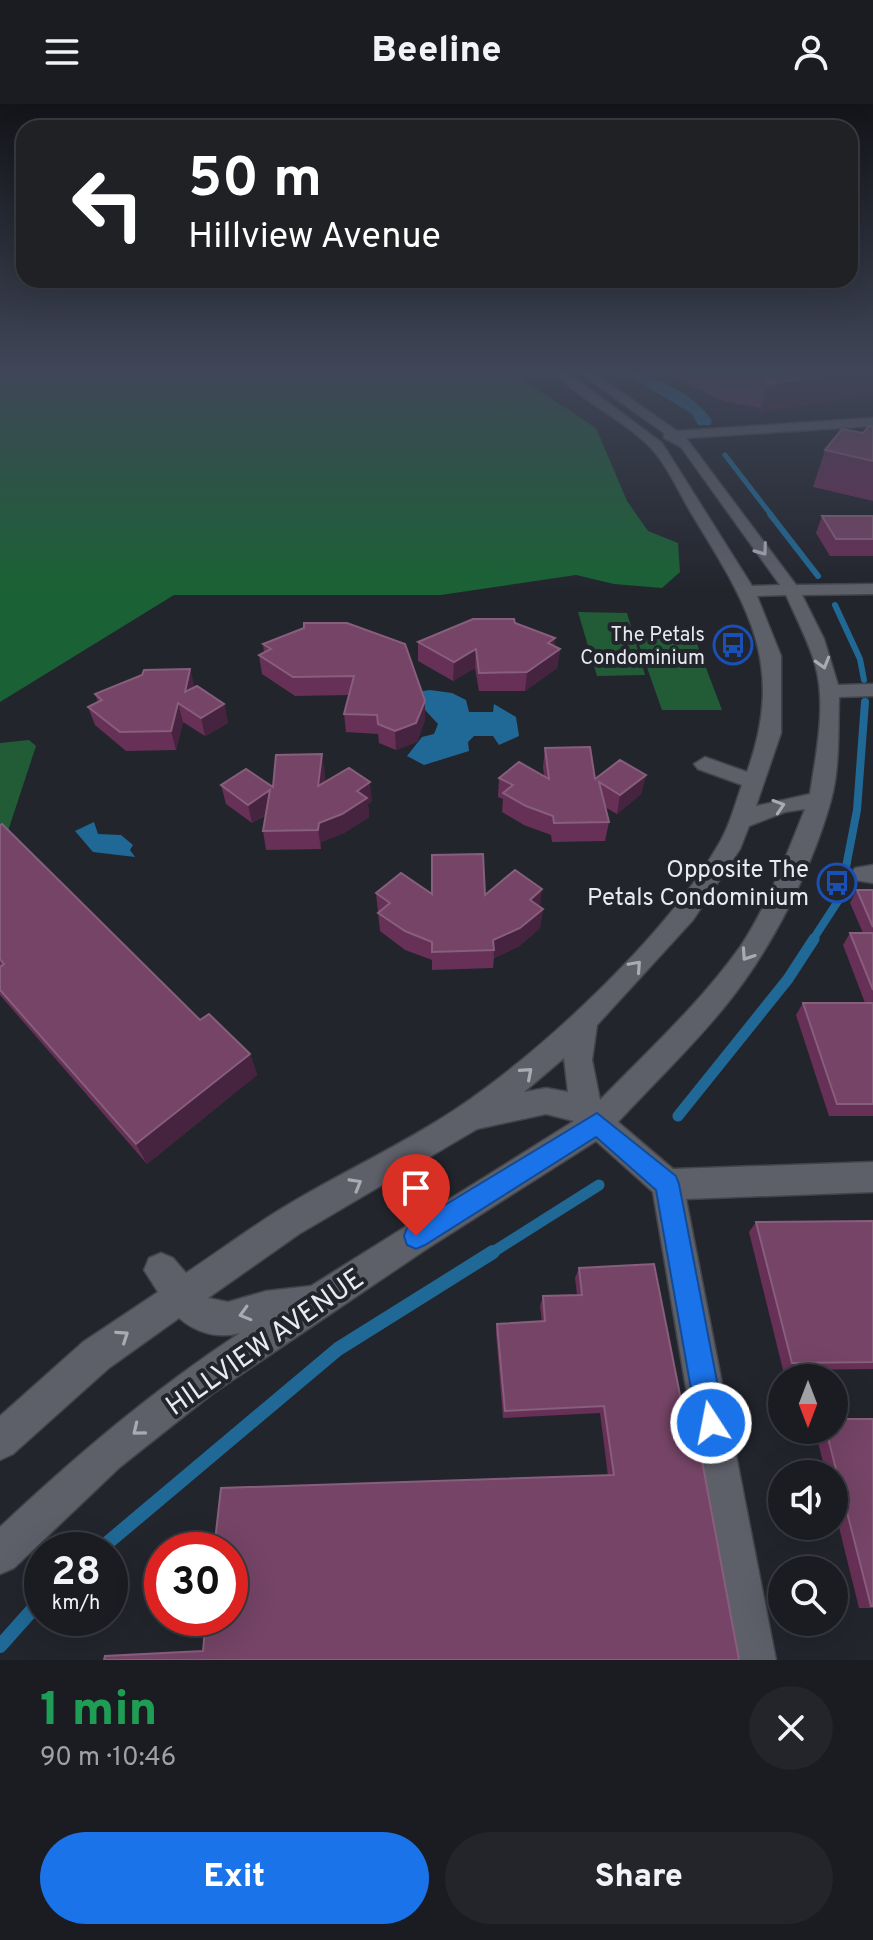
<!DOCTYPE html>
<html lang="en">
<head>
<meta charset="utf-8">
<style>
  :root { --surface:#1a1c22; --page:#23252a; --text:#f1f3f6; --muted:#9fa1a5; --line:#383a40; --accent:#1a73e8 }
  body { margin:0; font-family:Overpass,sans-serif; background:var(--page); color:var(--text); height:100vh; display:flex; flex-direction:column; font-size:30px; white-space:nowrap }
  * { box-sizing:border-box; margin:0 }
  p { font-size:26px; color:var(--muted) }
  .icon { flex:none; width:44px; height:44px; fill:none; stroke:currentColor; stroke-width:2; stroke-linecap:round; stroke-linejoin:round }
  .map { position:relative; height:1556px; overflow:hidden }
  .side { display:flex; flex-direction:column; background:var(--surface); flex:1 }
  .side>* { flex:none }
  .banner { position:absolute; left:16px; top:16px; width:842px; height:168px; border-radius:24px; box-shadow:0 8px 32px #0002,0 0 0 2px var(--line); background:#202124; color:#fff; overflow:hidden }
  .needle { width:52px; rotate:180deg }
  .buttons { position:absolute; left:768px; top:1260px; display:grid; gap:16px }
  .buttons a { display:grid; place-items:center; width:80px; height:80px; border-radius:50%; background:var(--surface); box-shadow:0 8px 32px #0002,0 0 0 2px var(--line); font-size:40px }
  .speed { position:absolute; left:24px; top:1428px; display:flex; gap:16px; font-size:40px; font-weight:700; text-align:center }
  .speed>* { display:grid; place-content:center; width:104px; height:104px; border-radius:50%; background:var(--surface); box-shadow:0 8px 32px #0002,0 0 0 2px var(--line); line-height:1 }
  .speed small { font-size:20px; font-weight:400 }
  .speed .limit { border:12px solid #d22; background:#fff; color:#111 }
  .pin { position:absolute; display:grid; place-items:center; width:68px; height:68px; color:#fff; margin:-82px -34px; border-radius:50% 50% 50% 0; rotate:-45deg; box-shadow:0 0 8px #0007 }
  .pin .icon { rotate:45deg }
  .me { position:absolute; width:88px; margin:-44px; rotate:349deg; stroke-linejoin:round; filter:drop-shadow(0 0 6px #0008) }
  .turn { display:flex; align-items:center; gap:28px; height:168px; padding:0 40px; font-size:36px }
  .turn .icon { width:104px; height:104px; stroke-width:2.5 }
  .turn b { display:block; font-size:56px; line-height:68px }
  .round { display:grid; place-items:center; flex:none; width:84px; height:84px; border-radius:42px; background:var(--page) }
  .overview { display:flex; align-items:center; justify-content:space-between; height:136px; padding:0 40px }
  h1 { font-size:48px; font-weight:800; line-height:60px; color:#1e9e55 }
  .action { display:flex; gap:16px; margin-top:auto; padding:16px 40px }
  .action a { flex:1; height:92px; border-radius:48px; background:var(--accent); color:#fff; font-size:32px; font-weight:800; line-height:92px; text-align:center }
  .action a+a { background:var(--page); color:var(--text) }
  header { display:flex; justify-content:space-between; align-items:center; height:104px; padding:0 40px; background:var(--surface); font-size:36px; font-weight:800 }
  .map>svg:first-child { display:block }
  .green { fill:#225c36 }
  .forest { fill:#1a6235 }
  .water { fill:#206996 }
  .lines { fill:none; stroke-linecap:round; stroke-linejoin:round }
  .stream-far4 { stroke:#206996; stroke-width:5 }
  .stream-far3 { stroke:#206996; stroke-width:6 }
  .stream-far2 { stroke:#206996; stroke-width:8 }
  .stream-far1 { stroke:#206996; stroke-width:11 }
  .stream { stroke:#206996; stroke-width:14 }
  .canal { fill:#206996; fill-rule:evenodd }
  .minor-casing { stroke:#41444a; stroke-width:3 }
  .minor { fill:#5d5f69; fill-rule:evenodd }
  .wall { fill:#673056 }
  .shaded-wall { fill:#46233e }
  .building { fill:#754466; stroke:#875e7c; stroke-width:2 }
  .oneway { stroke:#a9abb3 }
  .route { fill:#1a73e8; stroke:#114b97; stroke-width:2 }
  .labels { text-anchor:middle; stroke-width:8; stroke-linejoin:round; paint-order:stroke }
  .far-poi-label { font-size:20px; fill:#e8eaf0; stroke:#23252d; text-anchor:end }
  .poi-label { font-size:24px; fill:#e8eaf0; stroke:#23252d; text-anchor:end }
  .near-street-label { font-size:28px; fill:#e8eaf0; stroke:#23252d }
</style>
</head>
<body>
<header><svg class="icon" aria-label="menu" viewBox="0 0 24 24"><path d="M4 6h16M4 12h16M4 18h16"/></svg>Beeline<svg class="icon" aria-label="person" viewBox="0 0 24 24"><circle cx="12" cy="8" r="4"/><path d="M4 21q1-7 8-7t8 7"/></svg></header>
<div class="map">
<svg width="873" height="1556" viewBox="0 0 873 1556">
  <rect width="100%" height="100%" fill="#23252d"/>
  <g class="green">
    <polygon points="578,508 627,509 645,571 597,572"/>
    <polygon points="637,535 695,535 722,606 662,606"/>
    <polygon points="29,636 36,642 6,733 0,733 0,639"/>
  </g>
  <polygon class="forest" points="0,269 512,269 596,324 627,397 648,427 678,439 680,468 662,484 614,480 576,471 441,491 174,491 0,598"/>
  <g class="water">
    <polygon points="430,586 452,589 466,596 469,608 493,608 494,600 516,613 519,632 499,641 493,632 474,632 468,638 469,647 424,661 407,652 422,633 434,630 438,620 425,606 417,588"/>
    <polygon points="94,718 98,730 121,731 133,741 130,746 135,753 93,748 75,727"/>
  </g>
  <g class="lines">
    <polyline class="stream-far4" points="725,351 772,412"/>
    <g class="stream-far3">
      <polyline points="770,410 818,472"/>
      <polyline points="835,501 860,555 864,576"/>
    </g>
    <polyline class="stream-far2" points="812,837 840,794 857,706 865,598"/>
    <g class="stream-far1">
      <polyline points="678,1012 788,875 814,835"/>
      <polyline points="490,1150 599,1081"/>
    </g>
    <g class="stream">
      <polyline points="99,1446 338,1245 493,1148"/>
      <polyline points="0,1542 42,1495"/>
    </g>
    <path class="canal" d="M 625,269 C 654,269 697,292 712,317 L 710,321 L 698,321 L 692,310 Z"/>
    <g class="minor-casing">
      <g id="minor">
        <path d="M 554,269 L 568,269 L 662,339 L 752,482 L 780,481 L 681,343 L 664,334 L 664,329 L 580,269 L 594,269 L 677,327 L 873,314 L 873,322 L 686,334 L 796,481 L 873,480 L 873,490 L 802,491 L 824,535 L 838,581 L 873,580 L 873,592 L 839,593 C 838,626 840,663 831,696 C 812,765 771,846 726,901 C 693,942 654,979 618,1018 L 673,1065 L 873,1058 L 873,1088 L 686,1095 L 776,1556 L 732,1556 L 653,1088 L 596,1037 L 428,1144 L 212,1290 L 120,1363 L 14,1464 L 0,1470 L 0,1423 C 76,1352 153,1286 240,1229 C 218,1235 196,1229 179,1214 L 109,1264 L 13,1350 L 0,1356 L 0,1312 L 83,1238 L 158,1188 L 144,1166 L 149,1154 L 161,1149 L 173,1154 L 186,1169 C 216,1149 246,1127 276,1108 C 335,1071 399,1043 456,1005 C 544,946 668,830 720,738 C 730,721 735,700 742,681 L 698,665 L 694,660 L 705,653 L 747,668 C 786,560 748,502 693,412 C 680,391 668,362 651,344 C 623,315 583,298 554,269 ZM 786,491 C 796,514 808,536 815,560 C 827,601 816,649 810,690 L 756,702 L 781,629 L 781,552 L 757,492 ZM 805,705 C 786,752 768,801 740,843 C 700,899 648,947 600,996 L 592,956 L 597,921 L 693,816 L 740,745 L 749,722 L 785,708 ZM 564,954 L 568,988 L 546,984 L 524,988 ZM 546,1010 L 574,1017 L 311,1182 L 266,1187 L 228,1198 L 208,1194 L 299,1130 L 477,1025 Z"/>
        <polygon points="873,761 873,779 855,776 851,770 855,764"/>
      </g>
    </g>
    <use href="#minor" class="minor"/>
  </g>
  <g class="wall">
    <polygon points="667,269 873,269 760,309 760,304 725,298"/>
    <polygon points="873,323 873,397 813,383 825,346 863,329"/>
    <polygon points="822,412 873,412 873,452 830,452 816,429"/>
    <polygon points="515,519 555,534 554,543 560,545 557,564 525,587 479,587 475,564 453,577 418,557 418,538"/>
    <polygon points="263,540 425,597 425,616 417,638 396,646 379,639 378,630 346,628 344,610 349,591 295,592 262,570 259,551 264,548"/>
    <polygon points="190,565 194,583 224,600 228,619 205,632 183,618 176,646 126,647 95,621 88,603 98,598 95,590 142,571"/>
    <polygon points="545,644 595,675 646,671 641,690 617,710 605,703 609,718 605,737 552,738 551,731 524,721 502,708 503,695 498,693 499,674 544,672 543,663"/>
    <polygon points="325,669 324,679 372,697 368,700 369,713 344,729 321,738 321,745 266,746 263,727 266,711 252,719 226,700 221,681 273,683"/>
    <polygon points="0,721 200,916 250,950 257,971 147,1060 0,891"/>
    <polygon points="857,786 873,786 873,1012 829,1012 796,911 803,899 865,899 843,841 850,829 863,829 850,799"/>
    <polygon points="376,789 485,791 540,803 543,805 540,824 518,843 494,854 493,864 432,866 432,856 405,846 380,827"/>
    <polygon points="873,1117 873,1265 783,1266 749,1128 756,1118"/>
    <polygon points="579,1164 689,1336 698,1335 203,1547 608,1372 600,1309 503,1314 496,1229 497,1220 542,1218 540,1202 543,1192 577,1191 575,1174"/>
    <polygon points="873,1315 873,1504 859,1504 834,1403 834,1370 826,1370 815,1326 834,1326"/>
  </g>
  <g class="shaded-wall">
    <polygon points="841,269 873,269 873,291 760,309 767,280"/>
    <polygon points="555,534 554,549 560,545 557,564 525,587 527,568 548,539"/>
    <polygon points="476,545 475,564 453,577 454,558"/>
    <polygon points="190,565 195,584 185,588"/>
    <polygon points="425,597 425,616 417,638 396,646 395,627"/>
    <polygon points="178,599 183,618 176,646 171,627"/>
    <polygon points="224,600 228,619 205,632 201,614"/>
    <polygon points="322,650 325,669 321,701 318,682"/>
    <polygon points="646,671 641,690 617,710 620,691"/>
    <polygon points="370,678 372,697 368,700 369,713 344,729 321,738 321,745 318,726 319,719 357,687"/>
    <polygon points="270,686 274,705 252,719 248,701"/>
    <polygon points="542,785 540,804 530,796"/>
    <polygon points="543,805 540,824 518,843 494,854 493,836"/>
    <polygon points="250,950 257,971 147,1060 136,1040"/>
  </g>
  <g class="building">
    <polygon points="730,269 841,269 767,280 768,275"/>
    <polygon points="869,322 873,323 873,357 825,346 842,325 863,329"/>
    <polygon points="822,412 873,412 873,435 836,435"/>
    <polygon points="473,515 514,515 515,519 555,534 548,539 560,545 527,568 479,569 476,545 454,558 418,538"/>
    <polygon points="304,519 347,519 405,540 425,597 416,619 395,627 378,620 377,611 344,610 354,572 293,573 259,551 271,545 263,540 304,524"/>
    <polygon points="190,565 185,588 197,582 224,600 201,614 178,599 171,627 120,628 88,603 102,596 95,590 142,571 144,566"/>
    <polygon points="590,643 595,675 620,656 646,671 620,691 599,678 609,718 554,719 553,712 526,702 503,689 513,681 499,674 519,658 549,675 545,644"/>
    <polygon points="322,650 318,682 349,664 370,678 357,687 367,694 342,710 319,719 318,726 263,727 270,686 248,701 221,681 246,665 273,683 276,651"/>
    <polygon points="2,720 200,916 209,910 250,950 136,1040 0,886 0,863 4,860 0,855 0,721"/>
    <polygon points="483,750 485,791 515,766 542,785 530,796 543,805 520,824 493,836 494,846 432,848 432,838 405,827 378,809 390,799 376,789 401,769 432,790 432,751"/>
    <polygon points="857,786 873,786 873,823"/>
    <polygon points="850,829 873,829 873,886"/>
    <polygon points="803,899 873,899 873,1000 837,1000"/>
    <polygon points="873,1117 873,1258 792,1259 756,1118"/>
    <polygon points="654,1160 689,1336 698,1335 739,1556 104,1556 105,1552 203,1547 206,1514 230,1514 230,1446 214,1446 221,1384 614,1371 604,1302 505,1307 497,1220 545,1217 543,1192 582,1191 579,1164"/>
    <polygon points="834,1315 873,1315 873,1502 871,1502 826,1326 834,1326"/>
  </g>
  <defs><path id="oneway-chevron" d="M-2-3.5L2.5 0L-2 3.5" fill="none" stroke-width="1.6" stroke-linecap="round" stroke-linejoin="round" transform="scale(2)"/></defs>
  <g class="oneway">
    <use href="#oneway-chevron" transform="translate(762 446) rotate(54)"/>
    <use href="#oneway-chevron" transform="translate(823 559) rotate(74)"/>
    <use href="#oneway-chevron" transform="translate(779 702) rotate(-18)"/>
    <use href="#oneway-chevron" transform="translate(747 851) rotate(124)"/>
    <use href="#oneway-chevron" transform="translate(636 862) rotate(-48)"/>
    <use href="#oneway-chevron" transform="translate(527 969) rotate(-41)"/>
    <use href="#oneway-chevron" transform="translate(356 1080) rotate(-30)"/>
    <use href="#oneway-chevron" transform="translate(245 1210) rotate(164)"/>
    <use href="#oneway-chevron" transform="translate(123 1232) rotate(-34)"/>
    <use href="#oneway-chevron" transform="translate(138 1326) rotate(141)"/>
  </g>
  <linearGradient id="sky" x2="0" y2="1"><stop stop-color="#131419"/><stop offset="0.55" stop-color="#3f4657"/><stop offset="1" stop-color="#3f4657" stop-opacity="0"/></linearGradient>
  <rect width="873" height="487" fill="url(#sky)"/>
  <polygon class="route" points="597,1009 676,1072 679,1080 725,1319 721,1329 711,1333 701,1329 697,1319 656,1086 596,1033 425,1141 416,1145 407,1141 404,1132 407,1124"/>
  <defs>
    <g id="bus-ring" transform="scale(2)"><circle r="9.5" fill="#23252d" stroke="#1a4fb4" stroke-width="1.5"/><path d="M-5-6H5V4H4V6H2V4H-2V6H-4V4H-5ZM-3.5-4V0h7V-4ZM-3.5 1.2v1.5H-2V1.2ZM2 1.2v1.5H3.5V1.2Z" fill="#1a4fb4"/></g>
  </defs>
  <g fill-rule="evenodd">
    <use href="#bus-ring" x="733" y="541"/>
    <use href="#bus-ring" x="837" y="779"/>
  </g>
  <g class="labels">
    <g class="far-poi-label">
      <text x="705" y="537">The Petals<tspan x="705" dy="23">Condominium</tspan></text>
    </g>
    <g class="poi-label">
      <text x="809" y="773">Opposite The<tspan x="809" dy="28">Petals Condominium</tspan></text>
    </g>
    <g class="near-street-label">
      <text transform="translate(264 1237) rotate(-35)" y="10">HILLVIEW AVENUE</text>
    </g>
  </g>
</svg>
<div class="buttons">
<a><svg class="needle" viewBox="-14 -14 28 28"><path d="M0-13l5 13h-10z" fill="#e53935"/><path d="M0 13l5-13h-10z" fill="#9fa1a5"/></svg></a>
<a><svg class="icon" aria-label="sound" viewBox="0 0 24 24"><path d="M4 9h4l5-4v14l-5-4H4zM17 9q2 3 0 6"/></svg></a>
<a><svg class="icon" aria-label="search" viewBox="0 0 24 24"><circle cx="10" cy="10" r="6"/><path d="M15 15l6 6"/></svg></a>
</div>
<div class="speed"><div>28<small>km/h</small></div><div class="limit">30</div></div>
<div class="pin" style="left:416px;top:1132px;background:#d93025"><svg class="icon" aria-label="arrive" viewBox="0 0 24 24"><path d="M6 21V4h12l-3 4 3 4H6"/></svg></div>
<svg class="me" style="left:711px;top:1319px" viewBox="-20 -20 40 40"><circle r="17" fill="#1a73e8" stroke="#fff" stroke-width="3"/><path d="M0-11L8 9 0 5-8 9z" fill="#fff"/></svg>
<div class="banner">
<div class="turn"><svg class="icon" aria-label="left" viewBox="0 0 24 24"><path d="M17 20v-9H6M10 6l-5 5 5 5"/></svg><div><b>50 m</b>Hillview Avenue</div></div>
</div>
</div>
<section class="side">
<div class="overview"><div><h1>1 min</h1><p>90 m · 10:46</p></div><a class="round"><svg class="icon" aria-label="close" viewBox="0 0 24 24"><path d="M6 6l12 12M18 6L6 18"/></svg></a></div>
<div class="action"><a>Exit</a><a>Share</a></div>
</section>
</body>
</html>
